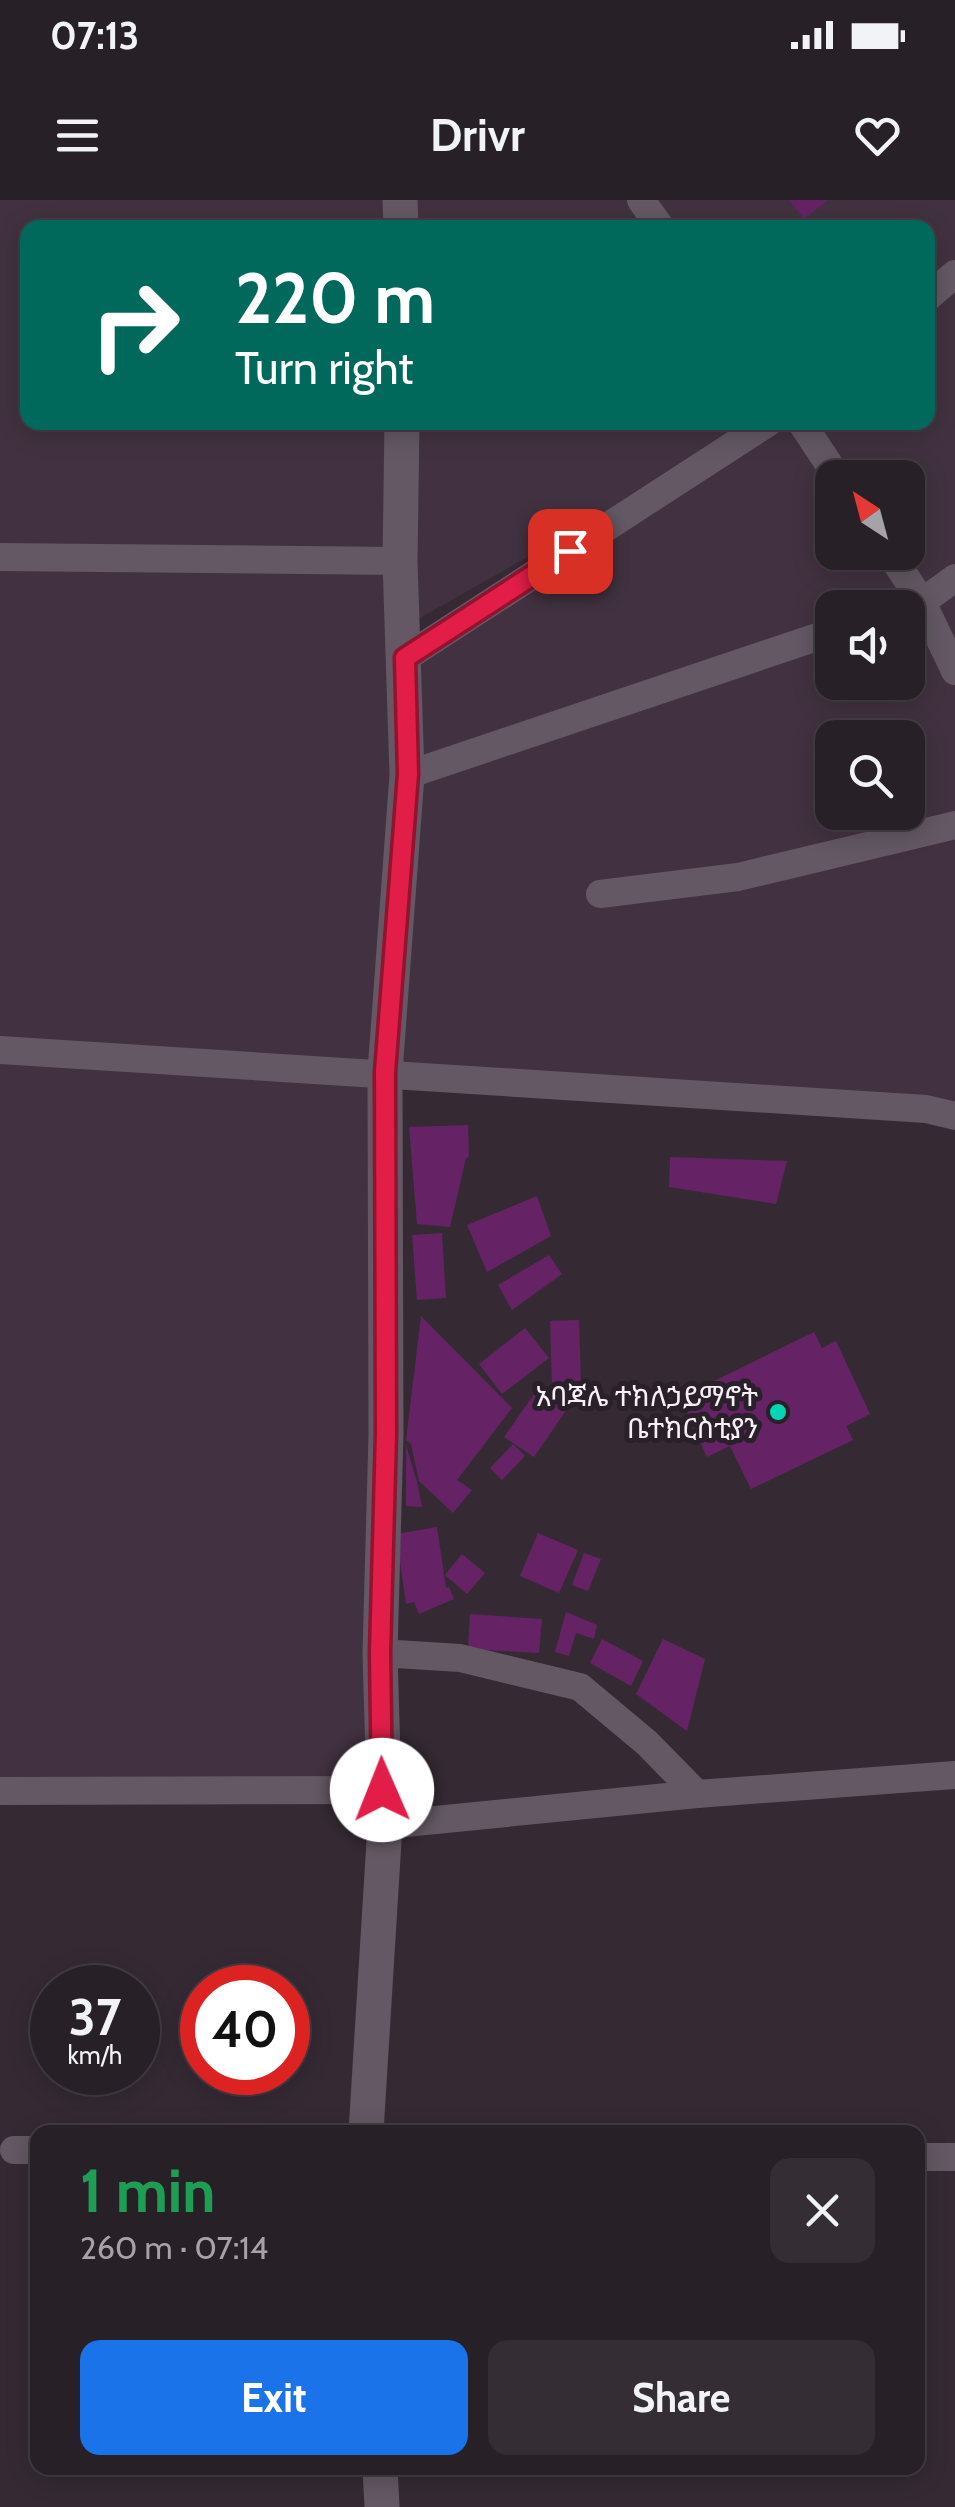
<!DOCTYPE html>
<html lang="en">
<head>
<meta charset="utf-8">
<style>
  :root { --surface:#282027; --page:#342d33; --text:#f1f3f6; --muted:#a5a3a7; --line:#443e44; --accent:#1a73e8 }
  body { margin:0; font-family:Cabin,"Noto Sans Ethiopic",sans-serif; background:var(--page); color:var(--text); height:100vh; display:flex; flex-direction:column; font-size:38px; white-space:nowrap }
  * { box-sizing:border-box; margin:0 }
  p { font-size:32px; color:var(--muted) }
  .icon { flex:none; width:55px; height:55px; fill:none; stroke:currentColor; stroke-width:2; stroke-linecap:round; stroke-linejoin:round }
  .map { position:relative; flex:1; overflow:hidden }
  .drawer { position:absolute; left:30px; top:1925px; width:895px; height:350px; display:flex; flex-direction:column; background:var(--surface); border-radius:20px; box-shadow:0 5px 25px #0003,0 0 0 2px var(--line) }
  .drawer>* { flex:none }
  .banner { position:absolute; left:20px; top:20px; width:915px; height:210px; border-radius:20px; box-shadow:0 5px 25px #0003,0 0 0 2px var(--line); background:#00695c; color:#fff; overflow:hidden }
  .needle { width:65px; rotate:324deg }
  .buttons { position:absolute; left:815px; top:260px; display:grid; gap:20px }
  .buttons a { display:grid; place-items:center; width:110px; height:110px; border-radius:20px; background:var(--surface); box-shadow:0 5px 25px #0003,0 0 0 2px var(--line); font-size:50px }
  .speed { position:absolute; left:30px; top:1765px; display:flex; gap:20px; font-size:50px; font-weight:700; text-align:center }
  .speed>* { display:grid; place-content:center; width:130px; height:130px; border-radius:50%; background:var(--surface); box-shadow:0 5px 25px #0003,0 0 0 2px var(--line); line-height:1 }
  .speed small { font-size:25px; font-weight:400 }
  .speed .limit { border:15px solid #d22; background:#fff; color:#111 }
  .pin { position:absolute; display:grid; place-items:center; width:85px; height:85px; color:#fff; margin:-42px; border-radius:20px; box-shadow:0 5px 15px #0006 }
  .me { position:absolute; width:110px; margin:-55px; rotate:359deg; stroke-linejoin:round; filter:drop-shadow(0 0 8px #0008) }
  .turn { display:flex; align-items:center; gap:35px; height:210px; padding:0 50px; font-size:45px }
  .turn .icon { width:130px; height:130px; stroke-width:2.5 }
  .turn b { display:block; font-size:70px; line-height:85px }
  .round { display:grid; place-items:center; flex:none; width:105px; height:105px; border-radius:20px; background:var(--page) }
  .head { display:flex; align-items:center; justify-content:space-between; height:170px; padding:0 50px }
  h1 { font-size:60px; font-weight:700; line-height:75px; color:#1e9e55 }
  .action { display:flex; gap:20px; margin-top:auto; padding:20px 50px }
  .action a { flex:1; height:115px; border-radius:20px; background:var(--accent); color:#fff; font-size:40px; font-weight:700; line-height:115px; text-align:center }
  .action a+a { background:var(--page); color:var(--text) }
  .status { display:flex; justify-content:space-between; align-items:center; height:70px; padding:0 50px; background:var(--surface); direction:ltr }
  .status svg { height:28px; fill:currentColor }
  header { display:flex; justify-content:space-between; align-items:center; height:130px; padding:0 50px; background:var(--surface); font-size:45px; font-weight:700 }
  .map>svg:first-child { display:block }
  .built { fill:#423241; fill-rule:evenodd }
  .building { fill:#652366 }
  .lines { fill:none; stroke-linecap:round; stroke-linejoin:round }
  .minor { stroke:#635863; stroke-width:28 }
  .tertiary { stroke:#635863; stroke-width:35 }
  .route-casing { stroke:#92132f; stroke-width:25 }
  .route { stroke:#e11d48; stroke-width:18 }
  .poi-dot { fill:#03d5b6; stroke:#2a202a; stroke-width:4 }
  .labels { text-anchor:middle; stroke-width:10; stroke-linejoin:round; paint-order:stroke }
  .poi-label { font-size:28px; fill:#f7f0f7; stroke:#2a202a; text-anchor:end }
</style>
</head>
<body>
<div class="status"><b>07:13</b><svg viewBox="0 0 49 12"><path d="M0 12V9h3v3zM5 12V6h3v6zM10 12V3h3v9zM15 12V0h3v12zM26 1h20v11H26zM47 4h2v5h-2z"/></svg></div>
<header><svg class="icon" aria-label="menu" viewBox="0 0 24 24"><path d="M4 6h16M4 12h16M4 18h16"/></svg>Drivr<svg class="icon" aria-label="heart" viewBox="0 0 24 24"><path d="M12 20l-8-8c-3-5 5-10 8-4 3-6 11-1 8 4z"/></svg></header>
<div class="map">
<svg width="955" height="2307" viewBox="0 0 955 2307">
  <rect width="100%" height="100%" fill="#352a34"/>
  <path class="built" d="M 0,0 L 955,0 L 955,916 L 385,873 L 382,1590 L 0,1591 ZM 28,28 L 928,28 L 928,222 L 28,222 ZM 832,278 L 908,278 L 908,352 L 832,352 ZM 598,317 L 405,457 L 404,427 ZM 832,408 L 908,408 L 908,482 L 832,482 ZM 832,538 L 908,538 L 908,612 L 832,612 Z"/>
  <g class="building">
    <polygon points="789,0 828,0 804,19"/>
    <polygon points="468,925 469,957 466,958 450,1027 417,1024 409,927"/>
    <polygon points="670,957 787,961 776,1004 669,987"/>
    <polygon points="537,996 551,1036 487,1072 467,1025"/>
    <polygon points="442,1033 446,1098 417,1100 412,1035"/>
    <polygon points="549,1055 562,1074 512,1110 498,1085"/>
    <polygon points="421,1116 512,1208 457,1280 472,1290 453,1313 419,1281 411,1244 406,1240"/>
    <polygon points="579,1120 581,1183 552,1184 550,1121"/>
    <polygon points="525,1128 549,1158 502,1194 479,1164"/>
    <polygon points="814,1132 822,1148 836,1141 870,1214 846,1226 853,1240 751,1289 730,1246 707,1257 685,1209 713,1195 708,1184"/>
    <polygon points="540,1186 569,1206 534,1257 504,1237"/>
    <polygon points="513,1244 525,1256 502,1280 490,1268"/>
    <polygon points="406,1245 417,1282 422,1307 406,1306"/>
    <polygon points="437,1327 446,1388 449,1387 454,1399 419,1414 414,1402 406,1404 396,1334"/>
    <polygon points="538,1333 578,1350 559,1393 520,1376"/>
    <polygon points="584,1353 601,1359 588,1391 572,1385"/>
    <polygon points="462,1354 485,1373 467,1394 445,1375"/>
    <polygon points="566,1412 597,1425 594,1439 576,1433 569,1456 555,1452"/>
    <polygon points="470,1414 542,1419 539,1453 468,1449"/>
    <polygon points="602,1439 643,1461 631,1486 590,1463"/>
    <polygon points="663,1439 705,1459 687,1531 636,1494"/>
  </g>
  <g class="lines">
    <g class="minor">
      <polyline points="641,0 661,28"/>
      <polyline points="928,97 955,74"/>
      <polyline points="801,222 838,278"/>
      <polyline points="889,352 922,402 955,471"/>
      <polyline points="0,357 400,361"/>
      <polyline points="907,407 922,402 955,378"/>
      <polyline points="405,458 769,222"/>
      <polyline points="407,575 832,432"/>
      <polyline points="600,694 738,677 955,625"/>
      <polyline points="0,850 926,909 955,916"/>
      <polyline points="380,1453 460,1458 580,1487 647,1543 697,1594"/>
      <polyline points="0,1591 382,1590"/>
      <polyline points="385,1625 697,1594 955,1575"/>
      <polyline points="14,1950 38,1950"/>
      <polyline points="918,1957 955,1957"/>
    </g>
    <g class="tertiary">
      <polyline points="400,0 401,28"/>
      <polyline points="366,1932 385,1625 380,1453 386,1234 385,872 407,575 400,361 402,222"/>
      <polyline points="380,2268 382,2307"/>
    </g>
  </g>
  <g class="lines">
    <g class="route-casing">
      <polyline id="route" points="382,1590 380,1453 386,1234 385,872 408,574 405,458 570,351"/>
    </g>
    <use href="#route" class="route"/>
  </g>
  <circle class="poi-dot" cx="778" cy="1212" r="10"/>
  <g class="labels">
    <g class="poi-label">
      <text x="758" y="1206">አባጃሌ ተክለኃይማኖት<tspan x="758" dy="32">ቤተክርስቲያን</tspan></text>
    </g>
  </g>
</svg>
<div class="buttons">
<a><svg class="needle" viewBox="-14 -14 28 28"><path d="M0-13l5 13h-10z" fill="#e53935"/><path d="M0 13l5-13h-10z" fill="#a5a3a7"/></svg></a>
<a><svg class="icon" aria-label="sound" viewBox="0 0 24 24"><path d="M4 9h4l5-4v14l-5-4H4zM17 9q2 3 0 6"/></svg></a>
<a><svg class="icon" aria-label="search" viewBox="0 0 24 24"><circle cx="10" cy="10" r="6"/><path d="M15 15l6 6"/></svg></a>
</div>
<div class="speed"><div>37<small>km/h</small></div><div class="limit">40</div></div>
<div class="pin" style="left:570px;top:351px;background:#d93025"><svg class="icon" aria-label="arrive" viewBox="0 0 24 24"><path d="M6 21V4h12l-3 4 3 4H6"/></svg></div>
<svg class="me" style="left:382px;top:1590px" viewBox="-20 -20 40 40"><circle r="19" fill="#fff"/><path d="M0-13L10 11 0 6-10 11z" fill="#e11d48"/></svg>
<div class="banner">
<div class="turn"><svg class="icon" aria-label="right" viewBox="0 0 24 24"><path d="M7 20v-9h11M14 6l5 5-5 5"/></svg><div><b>220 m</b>Turn right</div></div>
</div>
<section class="drawer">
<div class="head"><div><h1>1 min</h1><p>260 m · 07:14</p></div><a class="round"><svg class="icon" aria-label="close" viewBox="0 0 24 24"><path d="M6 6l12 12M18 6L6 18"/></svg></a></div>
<div class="action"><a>Exit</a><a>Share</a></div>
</section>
</div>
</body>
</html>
